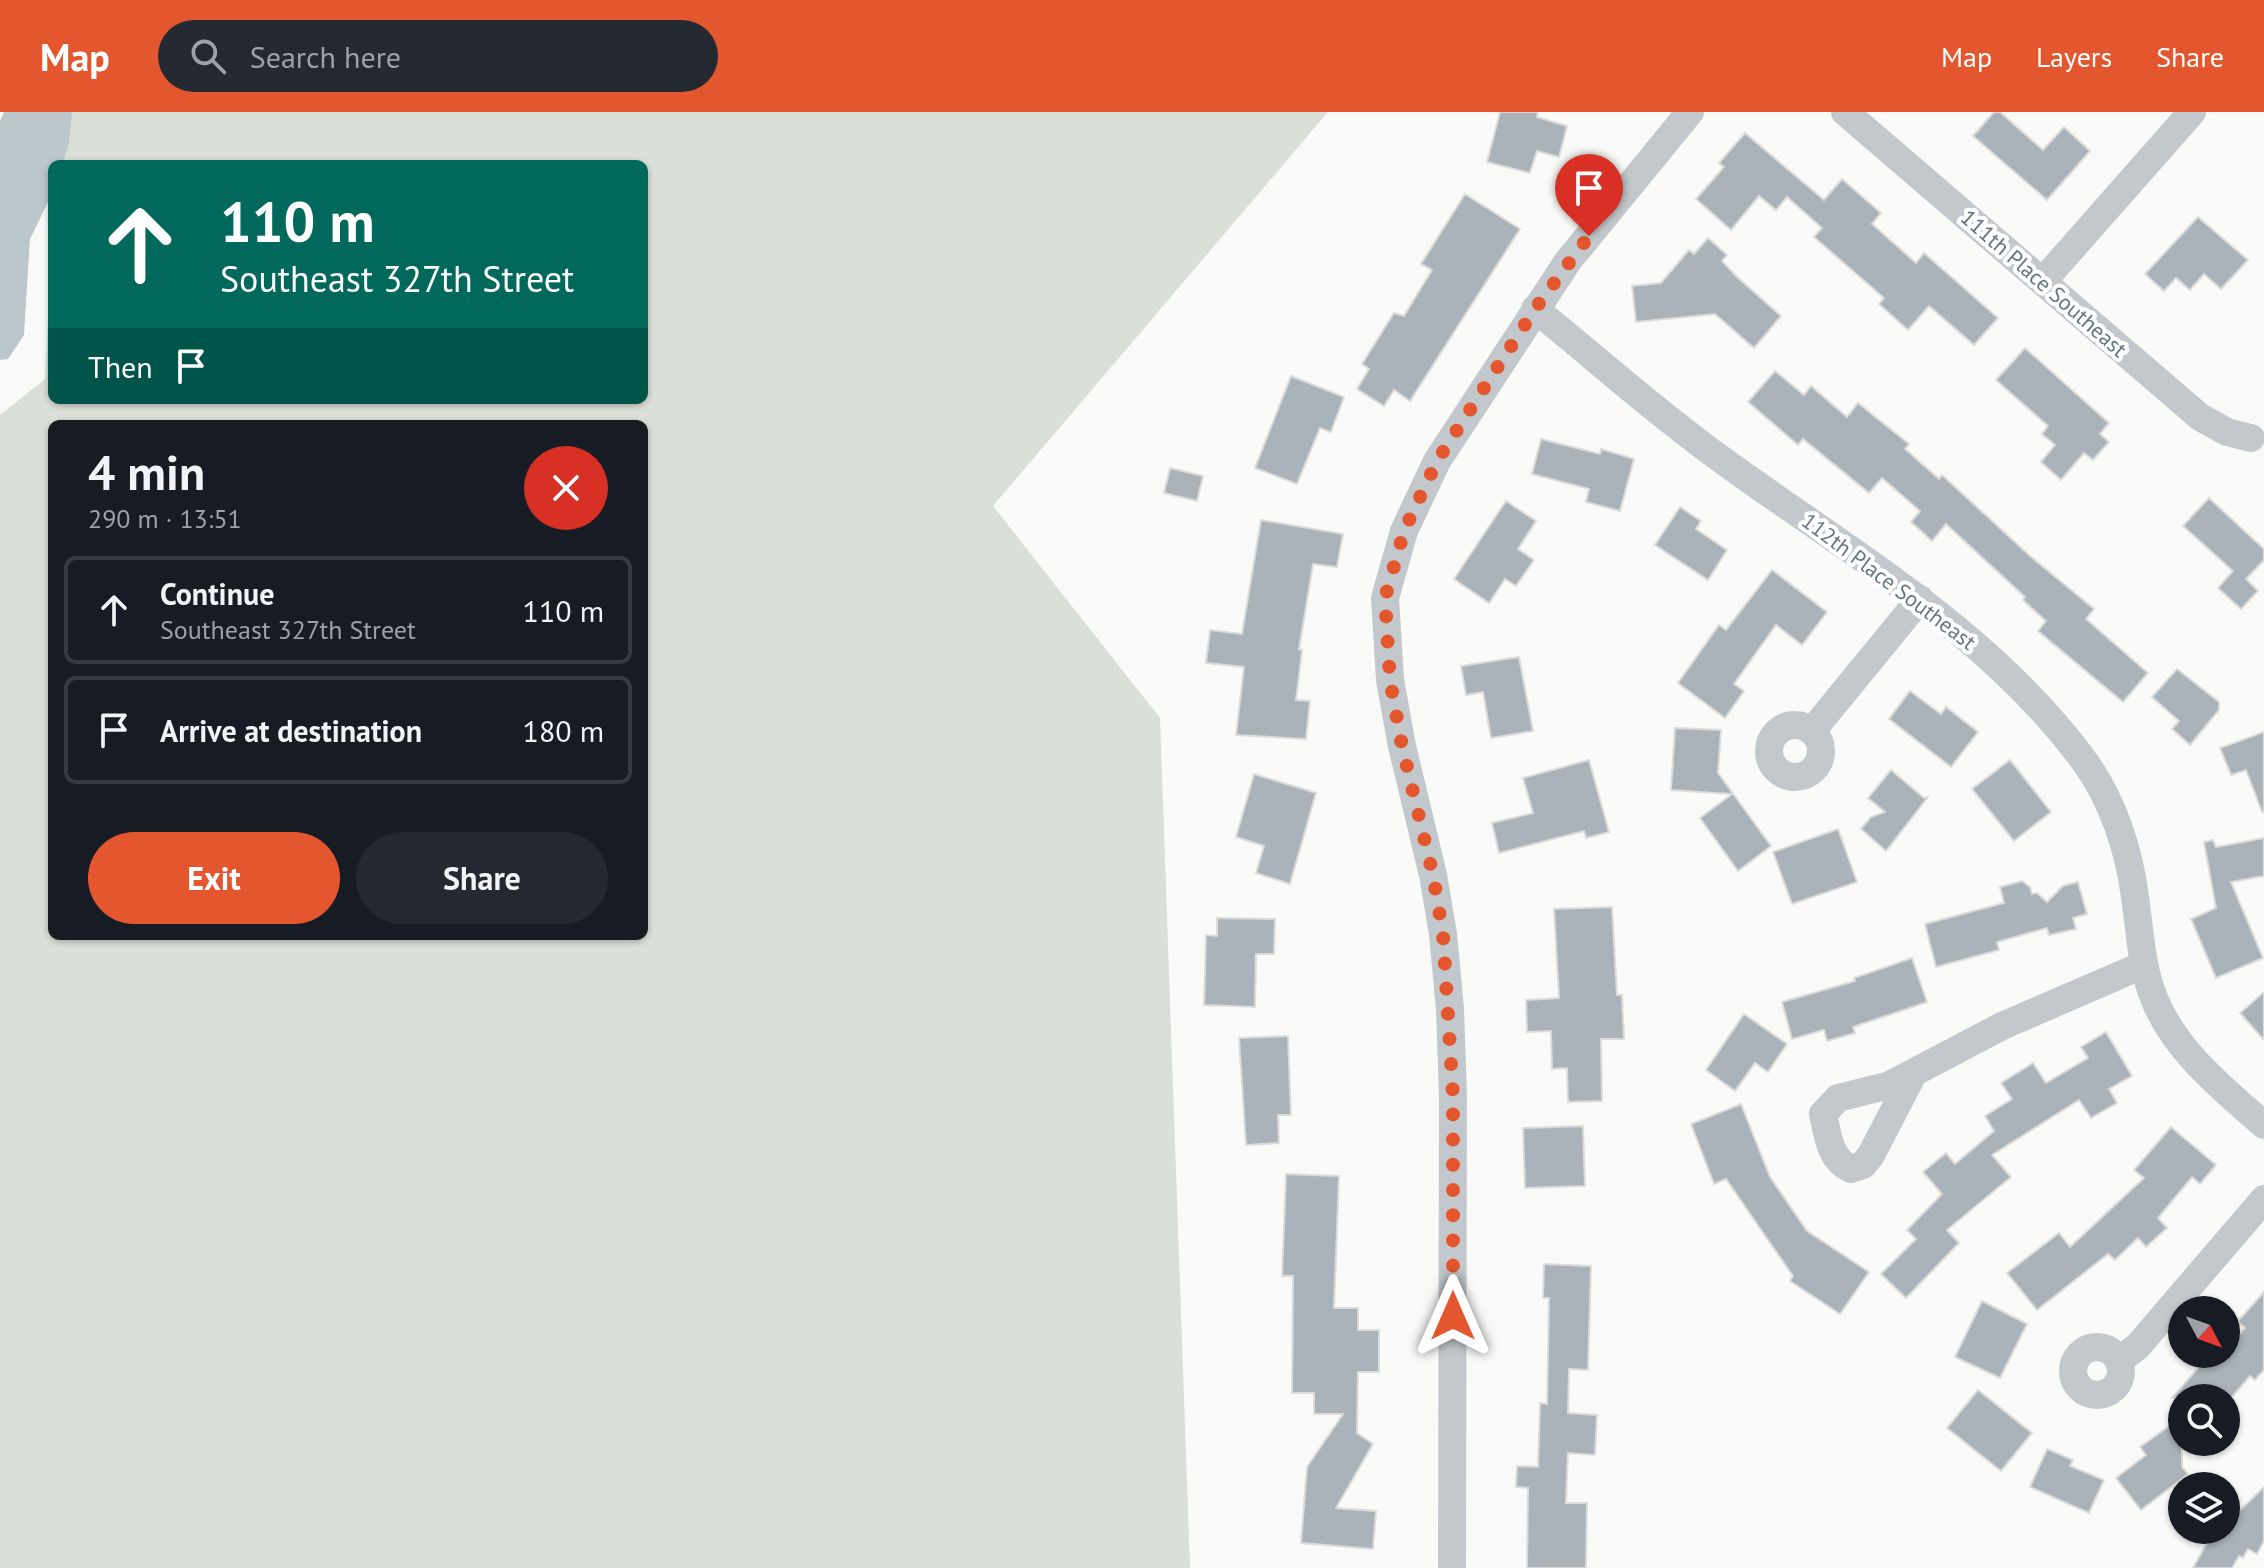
<!DOCTYPE html>
<html lang="en">
<head>
<meta charset="utf-8">
<style>
  :root { --surface:#171b24; --page:#242831; --text:#f1f3f6; --muted:#9ea1a6; --line:#363941; --accent:#e4572e }
  body { margin:0; font-family:"PT Sans",sans-serif; background:var(--page); color:var(--text); height:100vh; display:flex; flex-direction:column; font-size:30px; white-space:nowrap }
  * { box-sizing:border-box; margin:0 }
  p { font-size:26px; color:var(--muted) }
  .icon { flex:none; width:44px; height:44px; fill:none; stroke:currentColor; stroke-width:2; stroke-linecap:round; stroke-linejoin:round }
  .map { position:relative; flex:1; overflow:hidden }
  .drawer { position:absolute; left:48px; top:308px; width:600px; height:520px; display:flex; flex-direction:column; background:var(--surface); border-radius:12px; box-shadow:0 2px 6px #0004 }
  .drawer>* { flex:none }
  .banner { position:absolute; left:48px; top:48px; width:600px; height:244px; border-radius:12px; box-shadow:0 2px 6px #0004; background:#00695c; color:#fff; overflow:hidden }
  .needle { width:52px; rotate:131deg }
  .fabs { position:absolute; left:2168px; top:1184px; display:grid; gap:16px }
  .fabs a { display:grid; place-items:center; width:72px; height:72px; border-radius:50%; background:var(--surface); box-shadow:0 2px 6px #0004; font-size:40px }
  .pin { position:absolute; display:grid; place-items:center; width:68px; height:68px; color:#fff; margin:-82px -34px; border-radius:50% 50% 50% 0; rotate:-45deg; box-shadow:0 0 8px #0007 }
  .pin .icon { rotate:45deg }
  .me { position:absolute; width:88px; margin:-44px; rotate:0deg; stroke-linejoin:round; filter:drop-shadow(0 0 6px #0008) }
  .turn { display:flex; align-items:center; gap:28px; height:168px; padding:0 40px; font-size:36px }
  .turn .icon { width:104px; height:104px; stroke-width:2.5 }
  .turn b { display:block; font-size:56px; line-height:68px }
  .then { display:flex; align-items:center; height:76px; padding:0 40px; background:#0003; gap:16px; font-size:30px }
  .round { display:grid; place-items:center; flex:none; width:84px; height:84px; border-radius:42px; background:var(--page) }
  .head { display:flex; align-items:center; justify-content:space-between; height:136px; padding:0 40px }
  h1 { font-size:48px; font-weight:800; line-height:60px }
  .primary-button { display:flex; gap:16px; margin-top:auto; padding:16px 40px }
  .primary-button a { flex:1; height:92px; border-radius:48px; background:var(--accent); color:#fff; font-size:32px; font-weight:800; line-height:92px; text-align:center }
  .primary-button a+a { background:var(--page); color:var(--text) }
  ul { padding:0; list-style:none }
  li { display:flex; align-items:center; gap:24px; height:108px; margin:0 16px 12px; padding:0 24px; border:4px solid var(--line); border-radius:12px }
  li div { flex:1 }
  li b { display:block; font-size:30px }
  li em { font-style:normal }
  header { display:flex; align-items:center; gap:48px; box-sizing:border-box; height:112px; padding:0 40px; background:var(--accent); color:#fff }
  header strong { font-size:38px }
  nav { display:flex; gap:44px; margin-inline-start:auto; font-size:28px }
  .search { width:560px; height:72px; background:var(--page); display:flex; align-items:center; gap:20px; box-sizing:border-box; padding:0 28px; border-radius:44px; color:var(--muted); font-size:30px }
  .map>svg:first-child { display:block }
  .green { fill:#dadfd7; fill-rule:evenodd }
  .water { fill:#bbc7cb }
  .building { fill:#aab3b9; stroke:#dcdcda; stroke-width:2 }
  .lines { fill:none; stroke-linecap:round; stroke-linejoin:round }
  .minor { stroke:#c3c8cc; stroke-width:28 }
  .route { stroke:#e4572e; stroke-width:14; stroke-dasharray:0 25.2 }
  .labels { text-anchor:middle; stroke-width:8; stroke-linejoin:round; paint-order:stroke }
  .street-label { font-size:22px; fill:#657683; stroke:#fff }
</style>
</head>
<body>
<header>
<strong>Map</strong>
<div class="search"><svg class="icon" aria-label="search" viewBox="0 0 24 24"><circle cx="10" cy="10" r="6"/><path d="M15 15l6 6"/></svg>Search here</div>
<nav><a>Map</a><a>Layers</a><a>Share</a></nav>
</header>
<div class="map">
<svg width="2264" height="1456" viewBox="0 0 2264 1456">
  <rect width="100%" height="100%" fill="#fafaf8"/>
  <path class="green" d="M 59,0 L 1328,0 L 993,394 L 1160,606 L 1190,1456 L 0,1456 L 0,303 L 45,267 L 52,136 L 52,288 L 644,288 L 644,52 L 56,52 ZM 52,312 L 644,312 L 644,824 L 52,824 Z"/>
  <polygon class="water" points="4,0 72,0 69,31 62,52 52,52 52,82 30,127 24,223 8,247 0,248 0,9"/>
  <g class="building">
    <polygon points="1500,0 1538,0 1537,5 1567,14 1559,45 1537,39 1530,61 1487,50"/>
    <polygon points="1994,0 2000,0 2043,38 2064,15 2090,39 2047,88 1973,24"/>
    <polygon points="1745,21 1824,88 1842,67 1881,101 1872,112 1916,151 1924,141 1998,206 1974,233 1929,194 1908,218 1879,192 1884,186 1814,125 1822,116 1787,85 1776,98 1759,84 1731,118 1696,87 1724,55 1719,51"/>
    <polygon points="1465,82 1520,117 1410,289 1394,278 1384,294 1357,277 1369,257 1362,252 1394,201 1404,204 1432,158 1421,152"/>
    <polygon points="2198,105 2248,148 2221,177 2204,162 2190,178 2176,166 2164,179 2145,162"/>
    <polygon points="1708,126 1727,143 1722,149 1736,164 1781,204 1754,236 1715,202 1636,210 1632,174 1661,171 1689,138 1694,142"/>
    <polygon points="2025,236 2109,311 2100,322 2109,330 2093,348 2084,341 2061,368 2041,350 2055,333 2042,322 2048,314 1996,268"/>
    <polygon points="1775,259 1804,283 1811,274 1847,305 1858,291 1909,332 1905,337 1939,367 1942,363 2030,444 2094,497 2086,507 2148,561 2123,590 2038,519 2046,509 2023,488 2025,485 1946,412 1932,429 1911,410 1920,399 1882,366 1869,381 1803,327 1798,333 1748,290"/>
    <polygon points="1291,264 1344,285 1331,320 1320,316 1297,372 1255,356"/>
    <polygon points="1541,327 1600,342 1601,337 1634,347 1620,399 1586,390 1589,377 1532,362"/>
    <polygon points="1170,356 1203,364 1197,389 1164,381"/>
    <polygon points="2209,386 2264,437 2264,448 2246,467 2258,479 2241,497 2218,476 2233,459 2183,414"/>
    <polygon points="1506,389 1536,409 1518,437 1534,448 1516,474 1505,467 1489,491 1454,467"/>
    <polygon points="1680,395 1701,409 1696,417 1727,438 1708,468 1655,433"/>
    <polygon points="1261,408 1343,422 1337,455 1313,452 1299,537 1302,538 1296,588 1310,589 1306,627 1236,623 1244,555 1206,551 1210,518 1242,522"/>
    <polygon points="1772,458 1827,500 1802,533 1776,513 1734,572 1744,579 1725,606 1678,571 1719,513 1726,518"/>
    <polygon points="1519,545 1533,619 1491,626 1483,580 1466,583 1461,554"/>
    <polygon points="2177,557 2219,590 2219,598 2190,633 2172,617 2179,609 2152,585"/>
    <polygon points="1910,579 1941,602 1946,595 1978,620 1951,655 1889,607"/>
    <polygon points="1675,616 1721,618 1718,661 1771,734 1738,759 1700,706 1732,682 1671,678"/>
    <polygon points="2264,620 2264,700 2262,700 2246,658 2231,663 2220,636"/>
    <polygon points="1589,648 1609,720 1586,726 1584,719 1499,741 1492,711 1533,701 1523,666"/>
    <polygon points="2010,648 2051,700 2014,729 1972,677"/>
    <polygon points="1891,658 1924,686 1928,685 1886,739 1861,717 1871,705 1885,700 1868,686"/>
    <polygon points="1254,662 1316,681 1290,772 1256,761 1264,734 1236,725"/>
    <polygon points="1838,717 1857,770 1792,792 1773,740"/>
    <polygon points="2264,726 2264,764 2231,770 2263,846 2216,866 2191,807 2216,796 2204,730 2213,728 2216,735"/>
    <polygon points="2022,769 2030,775 2032,782 2037,781 2047,790 2063,774 2078,770 2087,802 2073,806 2076,817 2049,823 2047,816 1997,830 1999,838 1936,855 1925,812 2004,791 2000,775"/>
    <polygon points="1612,795 1617,883 1622,883 1624,927 1601,927 1602,989 1568,990 1567,956 1552,957 1551,919 1527,920 1526,888 1559,886 1554,797"/>
    <polygon points="1217,806 1275,807 1274,842 1256,842 1255,895 1204,893 1206,823 1217,824"/>
    <polygon points="1912,846 1927,890 1853,915 1855,921 1827,929 1824,918 1792,927 1782,890 1855,869 1854,866"/>
    <polygon points="2264,880 2264,928 2240,901"/>
    <polygon points="1744,902 1787,932 1768,960 1755,951 1735,979 1706,958"/>
    <polygon points="2106,920 2132,964 2109,977 2117,991 2091,1006 2079,988 1992,1043 2011,1065 1947,1118 1959,1131 1906,1186 1881,1162 1916,1127 1907,1118 1942,1082 1923,1060 1946,1041 1955,1052 1994,1019 1985,1004 2012,987 2001,971 2033,951 2046,971 2088,946 2081,935"/>
    <polygon points="1288,924 1291,1003 1278,1003 1279,1031 1246,1033 1239,926"/>
    <polygon points="1741,992 1770,1065 1807,1119 1869,1160 1840,1202 1790,1169 1793,1164 1726,1067 1714,1072 1691,1012"/>
    <polygon points="1583,1014 1585,1074 1525,1076 1523,1016"/>
    <polygon points="2171,1015 2216,1053 2200,1072 2192,1065 2158,1106 2167,1116 2146,1135 2138,1126 2115,1148 2108,1142 2037,1198 2007,1161 2059,1121 2070,1135 2144,1066 2134,1058"/>
    <polygon points="1286,1062 1339,1064 1334,1196 1358,1196 1358,1218 1379,1218 1379,1260 1358,1260 1357,1321 1373,1332 1336,1396 1376,1399 1373,1437 1301,1431 1307,1355 1343,1302 1314,1302 1314,1281 1292,1281 1293,1164 1282,1164"/>
    <polygon points="1544,1152 1591,1154 1588,1258 1569,1257 1568,1301 1597,1303 1595,1343 1568,1341 1566,1391 1587,1391 1586,1456 1527,1456 1528,1376 1516,1375 1517,1354 1538,1355 1540,1291 1547,1292 1549,1186 1543,1186"/>
    <polygon points="2264,1180 2264,1258 2255,1268 2250,1264 2231,1286 2172,1286 2210,1242 2226,1242 2226,1238 2245,1216 2238,1209"/>
    <polygon points="1982,1189 2027,1212 2000,1266 1955,1245"/>
    <polygon points="1978,1278 2032,1321 2001,1359 1947,1316"/>
    <polygon points="2182,1305 2182,1355 2188,1362 2141,1398 2116,1366 2146,1343 2140,1335"/>
    <polygon points="2047,1337 2073,1348 2070,1354 2104,1368 2089,1401 2030,1375"/>
    <polygon points="2264,1375 2264,1429 2257,1442 2248,1437 2243,1446 2239,1444 2232,1456 2193,1456 2214,1418 2226,1418 2226,1394 2238,1400"/>
  </g>
  <g class="lines">
    <g class="minor">
      <polyline points="1845,0 2200,305 2227,320 2251,326"/>
      <polyline points="2043,169 2192,0"/>
      <path d="M 1535,197 C 1599,249 1662,305 1729,353 C 1854,443 1992,523 2085,650 C 2113,689 2129,738 2135,785 C 2140,819 2141,854 2154,886 C 2174,938 2223,977 2264,1013"/>
      <circle cx="1795" cy="639" r="26"/>
      <polyline points="1812,619 1920,487"/>
      <path d="M 1913,962 L 1871,1043 L 1863,1053 L 1851,1057 C 1829,1047 1828,1023 1823,1002 L 1838,986 L 1890,973 L 2002,914 L 2143,853"/>
      <circle cx="2097" cy="1259" r="24"/>
      <polyline points="2119,1249 2138,1234 2264,1087"/>
      <polyline points="1452,1456 1453,984 1450,897 1443,822 1433,763 1402,634 1390,568 1385,486 1404,419 1437,349 1568,149 1690,0"/>
    </g>
  </g>
  <g class="lines">
    <polyline class="route" points="1453,1204 1453,984 1443,822 1433,763 1402,634 1390,568 1385,486 1404,419 1437,349 1535,197 1589,124"/>
  </g>
  <g class="labels">
    <g class="street-label">
      <text transform="translate(2044 171) rotate(41)" y="8">111th Place Southeast</text>
      <text transform="translate(1889 469) rotate(37)" y="8">112th Place Southeast</text>
    </g>
  </g>
</svg>
<div class="fabs">
<a><svg class="needle" viewBox="-14 -14 28 28"><path d="M0-13l5 13h-10z" fill="#e53935"/><path d="M0 13l5-13h-10z" fill="#9ea1a6"/></svg></a>
<a><svg class="icon" aria-label="search" viewBox="0 0 24 24"><circle cx="10" cy="10" r="6"/><path d="M15 15l6 6"/></svg></a>
<a><svg class="icon" aria-label="layers" viewBox="0 0 24 24"><path d="M12 4l9 5-9 5-9-5zM3 14l9 5 9-5"/></svg></a>
</div>
<div class="pin" style="left:1589px;top:124px;background:#d93025"><svg class="icon" aria-label="arrive" viewBox="0 0 24 24"><path d="M6 21V4h12l-3 4 3 4H6"/></svg></div>
<svg class="me" style="left:1453px;top:1204px" viewBox="-20 -20 40 40"><path d="M0-17L14 15 0 8-14 15z" fill="#e4572e" stroke="#fff" stroke-width="4"/></svg>
<div class="banner">
<div class="turn"><svg class="icon" aria-label="ahead" viewBox="0 0 24 24"><path d="M12 20V5M6 11l6-6 6 6"/></svg><div><b>110 m</b>Southeast 327th Street</div></div>
<div class="then">Then<svg class="icon" aria-label="arrive" viewBox="0 0 24 24"><path d="M6 21V4h12l-3 4 3 4H6"/></svg></div>
</div>
<section class="drawer">
<div class="head"><div><h1>4 min</h1><p>290 m · 13:51</p></div><a class="round" style="background:#d93025;color:#fff"><svg class="icon" aria-label="close" viewBox="0 0 24 24"><path d="M6 6l12 12M18 6L6 18"/></svg></a></div>
<ul>
<li><svg class="icon" aria-label="ahead" viewBox="0 0 24 24"><path d="M12 20V5M6 11l6-6 6 6"/></svg><div><b>Continue</b><p>Southeast 327th Street</p></div><em>110 m</em></li>
<li><svg class="icon" aria-label="arrive" viewBox="0 0 24 24"><path d="M6 21V4h12l-3 4 3 4H6"/></svg><div><b>Arrive at destination</b></div><em>180 m</em></li>
</ul>
<div class="primary-button"><a>Exit</a><a>Share</a></div>
</section>
</div>
</body>
</html>
